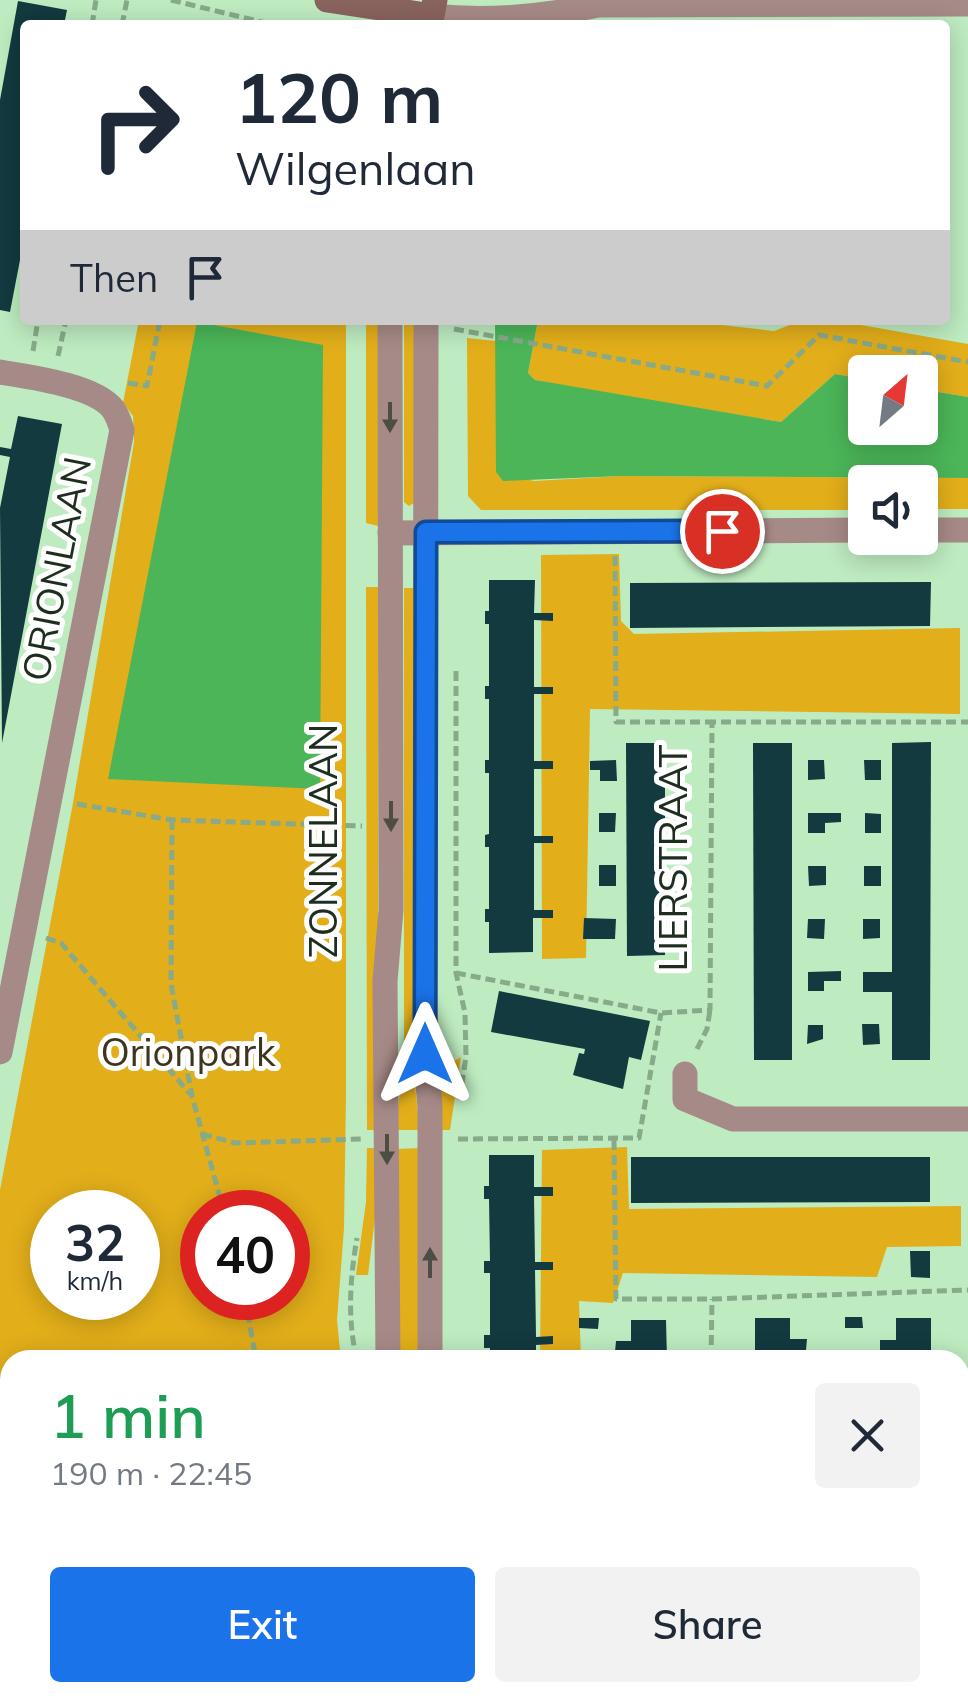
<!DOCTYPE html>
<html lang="en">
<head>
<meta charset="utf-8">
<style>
  :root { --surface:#fff; --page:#f2f2f3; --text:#1f2937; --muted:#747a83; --accent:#1a73e8 }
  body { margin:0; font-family:Mulish,sans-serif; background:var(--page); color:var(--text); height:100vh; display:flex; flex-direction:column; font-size:38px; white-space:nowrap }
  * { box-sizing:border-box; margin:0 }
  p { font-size:32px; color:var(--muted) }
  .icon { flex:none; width:55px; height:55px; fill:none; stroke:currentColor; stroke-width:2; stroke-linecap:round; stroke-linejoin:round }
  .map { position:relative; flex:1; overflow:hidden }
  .details { position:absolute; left:0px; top:1350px; width:970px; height:352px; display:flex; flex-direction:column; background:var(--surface); border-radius:30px 30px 0 0; box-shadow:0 5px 25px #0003 }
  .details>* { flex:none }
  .hud { position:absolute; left:20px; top:20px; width:930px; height:305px; border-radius:10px; box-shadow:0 5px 25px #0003; background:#fff; color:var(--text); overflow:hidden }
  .needle { width:65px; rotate:28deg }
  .buttons { position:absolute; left:848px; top:355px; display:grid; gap:20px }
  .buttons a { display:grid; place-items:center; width:90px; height:90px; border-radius:10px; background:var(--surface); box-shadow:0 5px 25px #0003; font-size:50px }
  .speed { position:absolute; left:30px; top:1190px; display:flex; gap:20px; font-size:50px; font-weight:700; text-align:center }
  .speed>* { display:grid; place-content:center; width:130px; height:130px; border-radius:50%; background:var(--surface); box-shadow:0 5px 25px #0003; line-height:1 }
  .speed small { font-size:25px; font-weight:400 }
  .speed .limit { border:15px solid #d22; background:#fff; color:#111 }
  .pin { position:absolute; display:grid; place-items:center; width:85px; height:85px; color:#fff; margin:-42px; border:5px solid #fff; border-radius:50%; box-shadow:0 2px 10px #0007 }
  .me { position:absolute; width:110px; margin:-55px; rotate:0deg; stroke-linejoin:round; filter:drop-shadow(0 0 8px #0008) }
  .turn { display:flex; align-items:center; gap:35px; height:210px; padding:0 50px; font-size:45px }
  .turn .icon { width:130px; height:130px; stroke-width:2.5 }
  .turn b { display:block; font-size:70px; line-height:85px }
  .then { display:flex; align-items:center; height:95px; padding:0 50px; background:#0003; gap:20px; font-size:38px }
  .round { display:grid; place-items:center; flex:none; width:105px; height:105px; border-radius:10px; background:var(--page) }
  .overview { display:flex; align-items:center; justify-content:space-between; height:170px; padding:0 50px }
  h1 { font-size:60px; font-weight:600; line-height:75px; color:#1e9e55 }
  .action { display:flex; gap:20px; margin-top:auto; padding:20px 50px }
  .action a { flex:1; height:115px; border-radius:10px; background:var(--accent); color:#fff; font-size:40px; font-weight:600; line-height:115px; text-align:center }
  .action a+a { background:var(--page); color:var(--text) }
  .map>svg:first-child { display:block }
  .green { fill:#e2ae1a; fill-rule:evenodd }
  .water { fill:#4bb558 }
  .building { fill:#123a3f }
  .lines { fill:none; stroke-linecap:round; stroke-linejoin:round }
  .path { stroke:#87aa89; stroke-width:5; stroke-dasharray:10 5; stroke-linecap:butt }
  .minor { stroke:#a68a87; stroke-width:25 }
  .tertiary { stroke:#a68a87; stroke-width:25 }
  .secondary { stroke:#89635e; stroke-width:25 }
  .oneway { fill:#4d4e43 }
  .route-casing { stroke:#114b97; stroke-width:25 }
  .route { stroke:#1a73e8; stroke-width:18 }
  .labels { text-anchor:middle; stroke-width:10; stroke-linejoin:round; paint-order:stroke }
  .street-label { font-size:38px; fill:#1d2e1e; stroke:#fefefe }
  .park-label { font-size:38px; fill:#3f351e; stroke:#fefefe }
</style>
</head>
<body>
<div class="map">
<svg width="968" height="1702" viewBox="0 0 968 1702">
  <rect width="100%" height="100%" fill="#beebc0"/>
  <g class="green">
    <path d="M 139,320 L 343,320 L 346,324 L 346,1094 L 344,1228 L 337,1320 L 341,1360 L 10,1360 L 10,1664 L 0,1664 L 0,1190 L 73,803 L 134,442 L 133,416 L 123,403 ZM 52,1212 L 138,1212 L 138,1298 L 52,1298 ZM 202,1212 L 288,1212 L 288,1298 L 202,1298 Z"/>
    <polygon points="366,320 378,320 378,526 366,523"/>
    <polygon points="404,320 414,320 414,503 409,506 404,502"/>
    <polygon points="538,320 677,320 774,331 803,320 833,320 968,344 968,397 920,389 920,372 865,372 865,379 835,374 781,422 564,386 535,380 528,373"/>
    <polygon points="467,338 496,341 496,471 534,481 622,476 968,478 968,509 920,509 920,482 865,482 865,510 481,510 468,496"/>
    <polygon points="619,554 621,621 634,634 960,628 960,714 590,709 586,958 542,959 541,555"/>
    <polygon points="366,587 378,587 378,1130 367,1130"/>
    <polygon points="404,588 413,588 413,1068 420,1130 395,1130 404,1060"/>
    <polygon points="461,1057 450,1130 439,1130 438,1061 454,1061"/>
    <polygon points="627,1147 629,1209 961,1206 961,1246 887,1247 877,1277 623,1273 613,1303 579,1301 581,1360 540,1360 542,1150"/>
    <polygon points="367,1148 378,1148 377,1202 368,1275 356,1275 366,1202"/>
    <polygon points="422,1148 422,1360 395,1360 395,1149"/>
  </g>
  <g class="water">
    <polygon points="495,320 538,320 528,373 535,380 781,422 835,374 865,379 865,428 920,428 920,389 968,397 968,478 622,476 503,481 496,472"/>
    <polygon points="197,322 323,345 320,789 108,779"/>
  </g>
  <g class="building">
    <polygon points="18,1 67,10 64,25 25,25 25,234 10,312 0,310 0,100"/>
    <polygon points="18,416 62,424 2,743 0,508 10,457 0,455 0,447 11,449"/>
    <polygon points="489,580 535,580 534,613 553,613 553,621 534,620 534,687 553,687 553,694 534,694 534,761 553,761 553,769 534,769 534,836 553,836 553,843 534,843 534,910 553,910 553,918 533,918 533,952 489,953 489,922 485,922 485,909 489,909 489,847 485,847 485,835 489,834 489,773 485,773 485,760 489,760 489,699 485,699 485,686 489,686 489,624 485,624 485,611 489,611"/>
    <polygon points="931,582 930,626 630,628 630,583"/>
    <polygon points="931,742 930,1060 892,1060 892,992 863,992 863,972 892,972 892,743"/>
    <polygon points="626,743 665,743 665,955 627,956"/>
    <polygon points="753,743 792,743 792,1060 754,1060"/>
    <polygon points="616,760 617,781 600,781 600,770 590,770 590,761"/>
    <polygon points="808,760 824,760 825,779 808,780"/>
    <polygon points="864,760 881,760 881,780 865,780"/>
    <polygon points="599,813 616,813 615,832 599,832"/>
    <polygon points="808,813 841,813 841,822 825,823 825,833 808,833"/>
    <polygon points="865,813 881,814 881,833 865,833"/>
    <rect x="599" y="865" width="17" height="21"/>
    <polygon points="808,866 826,866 826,885 809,886"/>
    <rect x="864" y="866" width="17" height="20"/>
    <polygon points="584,918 616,919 615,939 583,939"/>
    <polygon points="808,919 825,919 824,939 807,938"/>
    <polygon points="863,919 880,919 880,938 863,939"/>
    <polygon points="841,971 841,981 824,981 824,991 808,991 808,972"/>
    <polygon points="499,991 650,1021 641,1060 629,1057 623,1089 573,1075 579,1053 584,1054 585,1049 491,1032"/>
    <polygon points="862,1024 879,1024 880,1044 863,1045"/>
    <polygon points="808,1025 823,1025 823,1039 807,1044"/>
    <polygon points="489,1155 534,1155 534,1187 553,1187 553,1196 534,1196 535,1262 553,1262 553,1270 535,1270 536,1337 553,1336 553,1344 536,1345 536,1360 490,1360 490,1348 484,1348 484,1335 490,1335 490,1273 484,1273 484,1261 490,1261 489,1199 484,1199 484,1186 489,1186"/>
    <polygon points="631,1157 930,1157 930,1202 631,1203"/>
    <polygon points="910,1251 930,1251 930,1278 911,1277"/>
    <polygon points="845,1317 862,1317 863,1328 845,1328"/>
    <polygon points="579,1318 599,1318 598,1329 579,1328"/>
    <polygon points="755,1318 790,1318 790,1339 807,1339 806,1350 790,1350 790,1360 755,1360"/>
    <polygon points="896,1318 931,1318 931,1360 896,1360 896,1351 880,1351 880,1340 896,1340"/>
    <polygon points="631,1320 666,1320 667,1360 631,1360 631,1352 615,1352 616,1341 631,1341"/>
  </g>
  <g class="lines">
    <g class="path">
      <polyline points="171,0 274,25"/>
      <polyline points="92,25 96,0"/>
      <polyline points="122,25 127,0"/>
      <polyline points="454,329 767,386 819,335 968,362"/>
      <polyline points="33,351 38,320"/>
      <polyline points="58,356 66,320"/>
      <polyline points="128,383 147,386 160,320"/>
      <polyline points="615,556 616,722 712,722"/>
      <polyline points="456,671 456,973 465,1013 466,1057 459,1102"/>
      <polyline points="77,804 172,820 362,826"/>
      <polyline points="172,820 171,984 192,1096 224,1212"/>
      <polyline points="46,938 61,943 190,1094"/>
      <polyline points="456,973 661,1013 710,1010 712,722 968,722"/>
      <polyline points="697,1049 707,1029 710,1010"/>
      <polyline points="202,1134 235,1143 362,1139"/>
      <polyline points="458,1139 639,1138 661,1013"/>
      <polyline points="614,1140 616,1299 712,1299 968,1290"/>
      <polyline points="245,1298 256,1360"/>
      <polyline points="137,1355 139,1360"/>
      <path d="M 357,1360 C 347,1320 350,1278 357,1238"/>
      <polyline points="711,1360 712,1299"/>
      <polyline points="0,1416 10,1417"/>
      <polyline points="0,1607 10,1600"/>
      <polyline points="268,1702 269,1692"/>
      <polyline points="710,1702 710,1692"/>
    </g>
    <g class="minor">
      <path d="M 0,372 C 29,377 94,385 113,409 C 117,415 120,423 122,430 L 0,1052"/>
      <polyline points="920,530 968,530"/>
      <polyline points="390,533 865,530"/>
      <polyline points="685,1074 685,1099 733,1119 968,1119"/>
      <polyline points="0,1697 102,1702"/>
      <polyline points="562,1702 563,1702"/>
    </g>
    <g class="tertiary">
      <path d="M 430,25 L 432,16 C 488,22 543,17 598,5 L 968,4"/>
      <polyline points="426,320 425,1053 430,1106 430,1360"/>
      <polyline points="388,1360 385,981 391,910 390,320"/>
      <polyline points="387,1702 387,1692"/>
      <polyline points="429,1702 429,1692"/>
    </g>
    <polyline class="secondary" points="327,0 432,16 435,0"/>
  </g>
  <defs><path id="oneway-solid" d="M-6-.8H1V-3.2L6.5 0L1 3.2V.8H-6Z" transform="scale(2.5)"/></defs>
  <g class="oneway">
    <use href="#oneway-solid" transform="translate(390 417) rotate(90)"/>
    <use href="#oneway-solid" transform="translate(391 816) rotate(90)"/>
    <use href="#oneway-solid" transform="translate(387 1149) rotate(90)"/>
    <use href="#oneway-solid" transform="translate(430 1263) rotate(-90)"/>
  </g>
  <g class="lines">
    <g class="route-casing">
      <polyline id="route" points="425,1054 426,532 722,531"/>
    </g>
    <use href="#route" class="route"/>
  </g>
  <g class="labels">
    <g class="street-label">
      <text transform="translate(57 569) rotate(-79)" y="13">ORIONLAAN</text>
      <text transform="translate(324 841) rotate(-90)" y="13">ZONNELAAN</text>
      <text transform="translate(674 858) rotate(-90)" y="13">LIERSTRAAT</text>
    </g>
    <g class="park-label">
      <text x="188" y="1066">Orionpark</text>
    </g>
  </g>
</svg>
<div class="buttons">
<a><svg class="needle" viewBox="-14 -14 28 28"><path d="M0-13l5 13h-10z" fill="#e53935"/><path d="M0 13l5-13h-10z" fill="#747a83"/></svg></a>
<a><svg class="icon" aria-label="sound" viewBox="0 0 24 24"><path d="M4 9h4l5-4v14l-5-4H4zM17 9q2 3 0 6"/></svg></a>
</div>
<div class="speed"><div>32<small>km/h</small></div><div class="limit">40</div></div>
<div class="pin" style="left:722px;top:531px;background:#d93025"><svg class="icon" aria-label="arrive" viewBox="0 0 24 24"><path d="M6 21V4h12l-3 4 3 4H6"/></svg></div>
<svg class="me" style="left:425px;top:1054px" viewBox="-20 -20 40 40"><path d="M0-17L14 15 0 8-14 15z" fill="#1a73e8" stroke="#fff" stroke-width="4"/></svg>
<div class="hud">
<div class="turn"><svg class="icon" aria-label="right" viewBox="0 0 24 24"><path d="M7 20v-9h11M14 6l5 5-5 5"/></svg><div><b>120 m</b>Wilgenlaan</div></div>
<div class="then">Then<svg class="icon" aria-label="arrive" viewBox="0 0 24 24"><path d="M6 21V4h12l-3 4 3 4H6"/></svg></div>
</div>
<section class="details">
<div class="overview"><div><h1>1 min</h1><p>190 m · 22:45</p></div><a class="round"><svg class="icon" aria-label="close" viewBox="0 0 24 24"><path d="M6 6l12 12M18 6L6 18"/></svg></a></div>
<div class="action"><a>Exit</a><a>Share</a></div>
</section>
</div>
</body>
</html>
